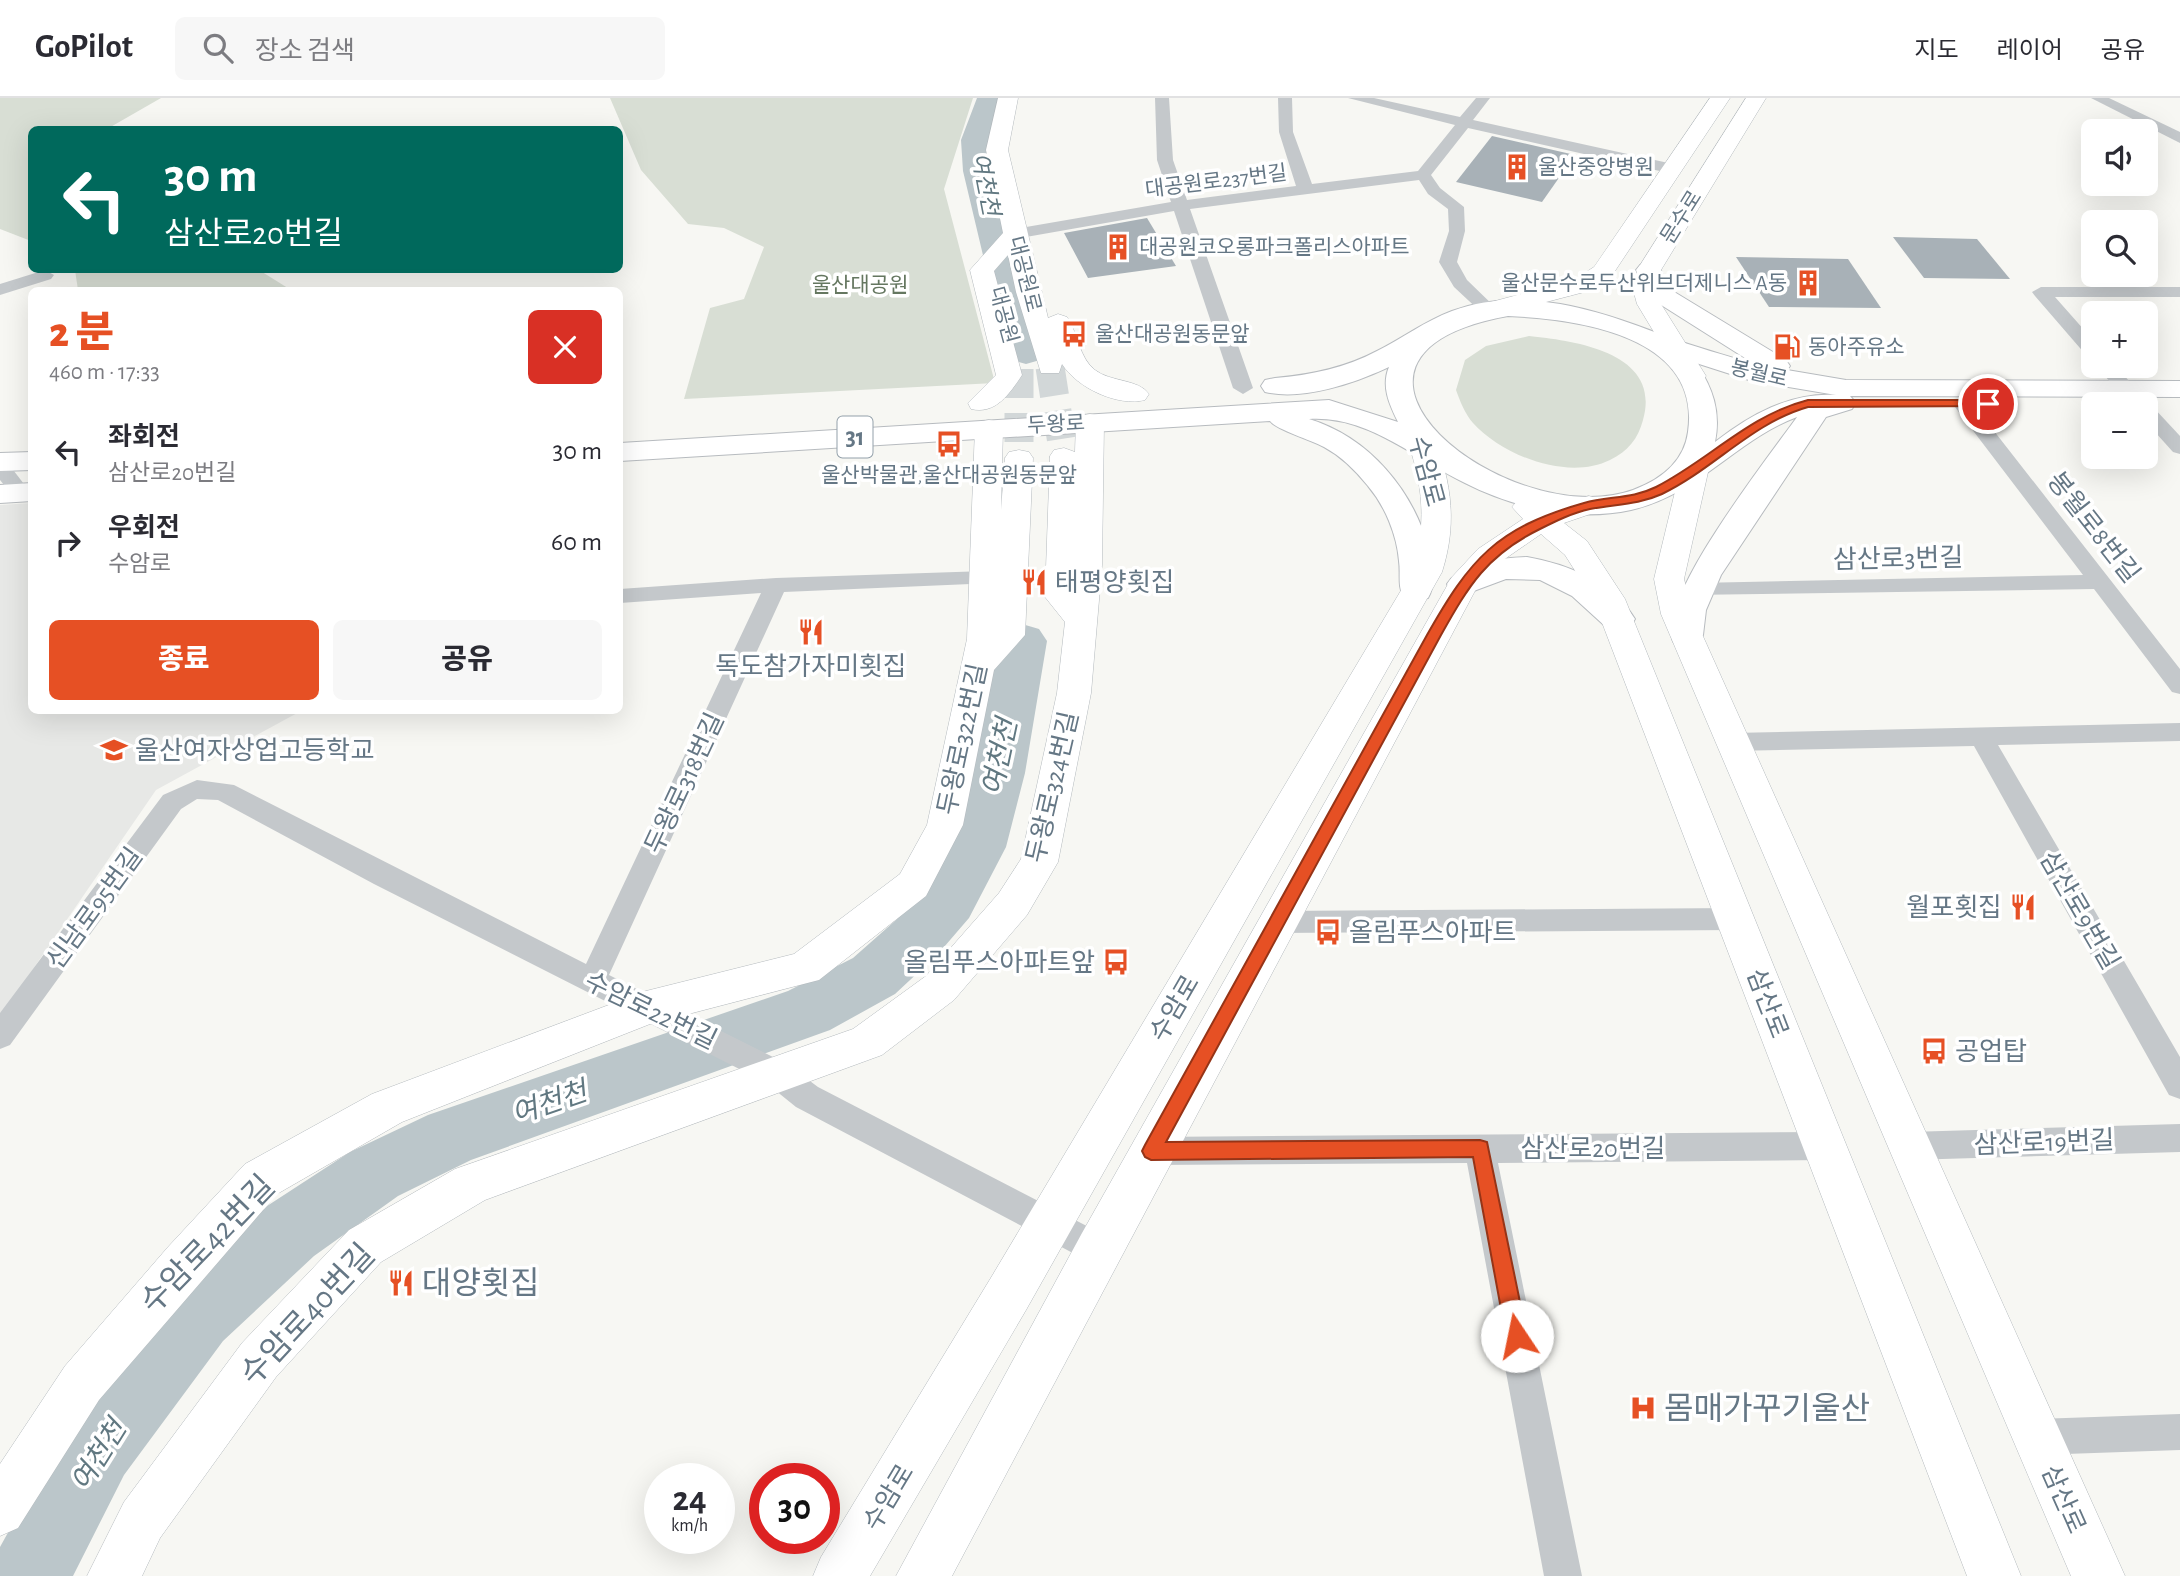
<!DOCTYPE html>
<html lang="ko">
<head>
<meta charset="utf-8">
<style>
  :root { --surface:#fff; --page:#f7f7f7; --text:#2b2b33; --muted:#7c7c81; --line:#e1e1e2; --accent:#e65024 }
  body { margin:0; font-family:"Alegreya Sans","Noto Sans KR",sans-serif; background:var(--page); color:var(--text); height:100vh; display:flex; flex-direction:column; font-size:26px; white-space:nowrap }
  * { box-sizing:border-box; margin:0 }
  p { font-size:23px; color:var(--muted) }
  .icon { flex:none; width:38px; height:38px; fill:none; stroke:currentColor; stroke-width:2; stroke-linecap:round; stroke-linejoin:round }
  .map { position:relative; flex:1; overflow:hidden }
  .sheet { position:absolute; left:28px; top:189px; width:595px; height:427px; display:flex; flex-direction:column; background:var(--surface); border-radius:10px; box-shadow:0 7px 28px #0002 }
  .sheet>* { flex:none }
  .guide { position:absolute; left:28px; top:28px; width:595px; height:147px; border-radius:10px; box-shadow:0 7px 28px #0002; background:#00695c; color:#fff; overflow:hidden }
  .fabs { position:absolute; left:2081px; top:21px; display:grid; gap:14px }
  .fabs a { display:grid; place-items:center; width:77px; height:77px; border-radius:10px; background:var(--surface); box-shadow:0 7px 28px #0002; font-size:35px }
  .speed { position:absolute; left:644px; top:1365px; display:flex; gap:14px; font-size:35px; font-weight:700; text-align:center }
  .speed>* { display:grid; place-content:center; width:91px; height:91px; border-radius:50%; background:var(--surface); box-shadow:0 7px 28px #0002; line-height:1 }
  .speed small { font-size:18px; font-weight:400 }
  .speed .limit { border:10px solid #d22; background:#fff; color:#111 }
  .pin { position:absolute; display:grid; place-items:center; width:60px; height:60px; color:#fff; margin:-30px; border:4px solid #fff; border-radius:50%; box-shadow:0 2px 7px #0007 }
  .me { position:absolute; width:77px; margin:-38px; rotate:349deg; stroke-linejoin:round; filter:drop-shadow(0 0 5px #0008) }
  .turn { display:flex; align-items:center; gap:24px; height:147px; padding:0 21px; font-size:32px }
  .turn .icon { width:91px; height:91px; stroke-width:2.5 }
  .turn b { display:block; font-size:49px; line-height:60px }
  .round { display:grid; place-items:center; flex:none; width:74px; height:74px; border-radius:10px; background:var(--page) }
  .head { display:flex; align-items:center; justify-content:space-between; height:119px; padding:0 21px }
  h1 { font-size:42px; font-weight:800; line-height:52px; color:var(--accent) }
  .action { display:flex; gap:14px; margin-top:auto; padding:14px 21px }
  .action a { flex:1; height:80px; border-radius:10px; background:var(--accent); color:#fff; font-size:28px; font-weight:800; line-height:80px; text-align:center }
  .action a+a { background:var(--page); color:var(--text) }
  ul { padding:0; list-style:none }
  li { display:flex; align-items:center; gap:21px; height:91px; padding:0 21px }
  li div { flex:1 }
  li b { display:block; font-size:26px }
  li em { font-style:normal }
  header { display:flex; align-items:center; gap:42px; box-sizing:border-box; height:98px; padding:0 35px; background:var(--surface); border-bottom:2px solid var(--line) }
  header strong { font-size:33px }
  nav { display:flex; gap:38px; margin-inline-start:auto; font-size:24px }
  .search { width:490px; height:63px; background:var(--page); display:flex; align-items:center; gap:18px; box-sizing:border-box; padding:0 24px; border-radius:10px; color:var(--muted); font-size:26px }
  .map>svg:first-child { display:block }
  .built { fill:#e7e8e6 }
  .green { fill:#d8ded4 }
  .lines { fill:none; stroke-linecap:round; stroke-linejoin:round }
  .river { fill:#bbc6ca; fill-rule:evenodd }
  .building { fill:#a8b1b7 }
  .secondary-tunnel { stroke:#d2d7d8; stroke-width:29; stroke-dasharray:29 15; stroke-linecap:butt }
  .secondary-casing { stroke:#b4babe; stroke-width:1 }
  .primary-casing { stroke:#b7bbbf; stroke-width:2 }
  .street { fill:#c4c8cb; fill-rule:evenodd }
  .secondary { fill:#fff; fill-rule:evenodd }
  .primary { fill:#fff; fill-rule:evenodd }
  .route { fill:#e65024; stroke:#963417; stroke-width:2 }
  .labels { text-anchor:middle; stroke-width:7; stroke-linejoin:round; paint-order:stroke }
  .far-poi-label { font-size:21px; fill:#657785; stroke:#fff; text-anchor:start }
  .far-street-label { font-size:21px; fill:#657785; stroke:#fff }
  .far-park-label { font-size:21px; fill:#657760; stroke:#fff }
  .far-water-label { font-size:23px; font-style:italic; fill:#617881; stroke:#fff }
  .shield { fill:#fff; stroke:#93a0aa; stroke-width:2 }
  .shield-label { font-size:24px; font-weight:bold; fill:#657785 }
  .street-label { font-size:26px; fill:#657785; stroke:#fff }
  .poi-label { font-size:26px; fill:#657785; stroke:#fff; text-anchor:start }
  .water-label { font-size:28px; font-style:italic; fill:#617881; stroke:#fff }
  .near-street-label { font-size:32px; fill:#657785; stroke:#fff }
  .near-poi-label { font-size:32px; fill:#657785; stroke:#fff; text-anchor:start }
</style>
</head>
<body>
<header>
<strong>GoPilot</strong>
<div class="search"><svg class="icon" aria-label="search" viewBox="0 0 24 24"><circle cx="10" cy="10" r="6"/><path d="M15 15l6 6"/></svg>장소 검색</div>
<nav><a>지도</a><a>레이어</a><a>공유</a></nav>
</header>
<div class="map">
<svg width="2180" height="1478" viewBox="0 0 2180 1478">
  <rect width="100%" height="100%" fill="#f7f7f3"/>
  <polygon class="built" points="31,405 32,612 301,613 156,692 0,919 0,407"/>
  <g class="green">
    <polygon points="0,0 161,0 107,31 32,32 31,143 0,131"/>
    <polygon points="610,0 973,0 944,91 995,285 684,301 710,210 744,201 764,149 724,130 688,126 641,72"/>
    <polygon points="75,172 259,172 291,192 78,192"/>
    <path d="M 1529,238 C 1577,243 1662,255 1643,322 C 1638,341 1628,353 1610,362 C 1568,383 1503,358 1473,325 C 1465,316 1460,303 1456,292 L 1465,262 L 1486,248 Z"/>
  </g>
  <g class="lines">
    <g class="river">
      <polygon points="977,0 1007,0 993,42 997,73 1046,254 1040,262 1026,266 1012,262 1006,254 963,73 961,42"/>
      <polygon points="1022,526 1039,531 1047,543 1025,675 1006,749 969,820 938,856 895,896 830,932 471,1062 398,1098 314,1158 223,1243 124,1377 73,1478 0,1478 0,1449 70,1323 171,1191 264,1110 350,1054 428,1017 788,893 853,860 896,822 927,786 951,746 971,675 997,543 1005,531"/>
    </g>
  </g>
  <g class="building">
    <polygon points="1492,38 1575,57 1542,104 1456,84"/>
    <polygon points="1147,120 1176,168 1088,180 1064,135"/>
    <polygon points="1893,139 1977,141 2010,181 1924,180"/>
    <polygon points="1736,159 1848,161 1881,210 1769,209"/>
  </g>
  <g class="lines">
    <g class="secondary-tunnel">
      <polyline points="1050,269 1064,358"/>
      <polyline points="1019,271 1019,360"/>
    </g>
    <g class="secondary-casing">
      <g id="secondary">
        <path d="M 998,0 L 1018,0 L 1008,52 L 1048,220 L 1058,216 L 1067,219 C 1078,235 1079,260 1095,272 C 1110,284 1139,281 1149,296 L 1145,302 C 1118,309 1077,290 1062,266 L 1059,275 L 1041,275 L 1016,194 L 1008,157 L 994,173 L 1022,277 C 1010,295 996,317 971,311 L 968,305 L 996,277 L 970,172 L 1003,135 L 986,52 Z"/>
        <polygon points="1710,0 1730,0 1611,179 1592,192 1489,219 1480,217 1477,212 1480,207 1574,182 1594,169"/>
        <polygon points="1746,0 1766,0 1661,172 1658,195 1661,206 1706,278 1702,284 1684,284 1637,206 1634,195 1637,172"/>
        <polygon points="1090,316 1100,318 1104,324 1102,467 1091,595 1058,764 1027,817 954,902 882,957 485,1102 381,1164 276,1279 160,1440 142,1478 87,1478 124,1404 242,1245 349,1132 455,1071 853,931 926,878 999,795 1021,761 1057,595 1065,524 1045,499 1050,358 1054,352 1064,350 1075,354 1076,324 1080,318"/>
        <path d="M 1414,317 L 1424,319 L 1428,325 C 1450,375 1459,421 1442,474 L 1026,1212 L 870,1478 L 813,1478 L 821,1459 L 992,1178 L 1412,474 C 1429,421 1422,375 1400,325 L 1404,319 Z"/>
        <polygon points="989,322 999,324 1003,330 1001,412 1005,360 1009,354 1019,352 1029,354 1033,360 1025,537 994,572 963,727 926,798 819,882 650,926 402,1024 277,1096 99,1302 18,1430 0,1438 0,1366 65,1268 168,1149 245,1066 372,996 646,893 794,856 900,776 927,727 967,541 975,330 979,324"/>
        <polygon points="1699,344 1709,346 1713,352 1684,481 1693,516 2125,1478 2071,1478 1661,516 1654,481 1685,352 1689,346"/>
        <path d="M 1589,398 L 1599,401 L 1604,407 L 1599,413 L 1564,425 L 1587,443 L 1625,501 L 2021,1478 L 1967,1478 L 1593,501 L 1565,457 L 1541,436 L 1499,465 L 1476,491 L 952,1478 L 896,1478 L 1082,1135 L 1452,479 L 1478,451 L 1523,421 L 1512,409 L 1517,403 C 1530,399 1536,402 1547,410 Z"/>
      </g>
    </g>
    <g class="primary-casing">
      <g id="primary">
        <path d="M 1649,164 L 1658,167 L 1669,188 L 1676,195 L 1786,262 L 1790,268 L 1787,272 L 1846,282 L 2180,283 L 2180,299 L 1850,298 L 1856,305 L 1852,311 L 1826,319 L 1721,477 L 1706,512 L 1703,537 L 1698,545 L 1686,548 L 1674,545 C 1651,507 1771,356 1797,319 C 1736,342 1698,397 1631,412 C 1576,424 1514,410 1465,385 C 1415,361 1368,317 1309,321 C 1369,339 1414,393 1429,452 C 1432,467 1436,487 1428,500 L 1416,503 L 1404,500 C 1397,488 1401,476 1399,463 C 1397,437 1385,408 1368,388 C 1356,373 1341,358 1324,349 C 1311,342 1277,332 1270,323 L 620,363 L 620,345 L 1329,302 L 1398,324 C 1389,306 1381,288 1389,269 C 1355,285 1303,303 1265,294 L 1261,288 L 1265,282 L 1275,280 C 1311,277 1345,270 1377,253 C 1403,240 1425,223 1452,213 C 1523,187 1599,212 1665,238 C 1694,249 1726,257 1756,267 L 1658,205 L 1645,192 L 1636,172 L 1640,167 ZM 1508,218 C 1577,221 1702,237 1688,334 C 1684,364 1660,382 1633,392 C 1509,436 1284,259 1508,218 ZM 1696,265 L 1752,283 L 1836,297 C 1790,294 1750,317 1715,344 C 1721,314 1713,290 1696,265 Z"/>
        <polygon points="32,354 32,372 0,373 0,355"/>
        <polygon points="32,385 32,403 0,405 0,387"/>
        <path d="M 1527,459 C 1568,466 1612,484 1635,521 L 1630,529 L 1618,532 L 1606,529 L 1572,498 L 1540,482 L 1506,481 L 1463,497 L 1451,494 L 1447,486 C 1461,464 1502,460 1527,459 Z"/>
      </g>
    </g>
    <g class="street">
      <polygon points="1155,0 1169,0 1173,62 1187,102 1296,88 1279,34 1278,0 1292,0 1293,34 1312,86 1418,73 1455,27 1348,0 1374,0 1460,19 1476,0 1490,0 1473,22 1673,66 1681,71 1673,76 1468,30 1431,77 1440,90 1464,109 1465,133 1457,164 1467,182 1498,212 1489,217 1483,216 1454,189 1439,164 1449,133 1448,111 1428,96 1419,82 1190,111 1253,290 1243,296 1233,290 1174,113 1015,141 1007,136 1015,131 1171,104 1157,62"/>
      <polygon points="2091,0 2109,0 2180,34 2180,45"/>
      <polygon points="45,172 54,177 51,181 0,197 0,186"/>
      <polygon points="2041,189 2180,189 2180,199 2055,199 2093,242 2093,259 2086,257 2035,198 2032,194"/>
      <polygon points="2097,268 2116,268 2136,291 2126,297 2119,295"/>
      <polygon points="1962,299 1969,301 2180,571 2180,596 2172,594 2094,491 1688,497 1685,492 1688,487 1696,485 2083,477 1952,305"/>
      <polygon points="2146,307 2153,309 2180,338 2180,356 2173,354 2146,324"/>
      <polygon points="0,362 7,364 27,390 30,394 27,398 13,398 0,382"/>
      <polygon points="986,473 994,475 997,480 994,485 784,494 609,877 787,966 818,989 1110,1140 1114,1151 1110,1162 1098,1167 1086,1162 796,1009 765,984 374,786 218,702 197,701 181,711 10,947 0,951 0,915 163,697 197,682 234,687 586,866 761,495 620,505 620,491 776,480"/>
      <polygon points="2180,625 2180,643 1998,647 2180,959 2180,1001 2169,997 1974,648 1732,653 1723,650 1720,644 1723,638 1732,635"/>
      <polygon points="1735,810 1745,813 1749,821 1745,829 1735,832 1277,835 1267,832 1263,824 1267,816 1277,813"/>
      <polygon points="2180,1026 2180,1054 1909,1062 1898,1058 1893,1048 1898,1038 1909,1034"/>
      <polygon points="1824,1034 1835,1038 1840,1048 1835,1058 1824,1062 1498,1065 1582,1478 1544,1478 1467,1065 1151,1067 1140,1063 1135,1053 1140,1043 1151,1039"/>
      <polygon points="2180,1316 2180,1352 2037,1357 2024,1352 2019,1339 2024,1326 2037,1321"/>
    </g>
    <use href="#secondary" class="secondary"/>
    <use href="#primary" class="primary"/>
  </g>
  <path class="route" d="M 1988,302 L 1994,306 L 1992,308 L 1808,309 C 1752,325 1714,371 1662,396 C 1638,407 1615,406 1590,411 C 1572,415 1556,423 1540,431 C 1487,457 1469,487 1441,537 L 1166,1044 L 1480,1042 L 1487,1044 L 1527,1238 L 1524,1245 L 1517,1248 L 1509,1245 L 1506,1238 L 1473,1059 L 1151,1062 L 1145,1059 L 1142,1053 L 1145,1047 L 1427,537 C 1470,461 1496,430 1584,405 C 1608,398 1632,401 1656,389 C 1709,362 1749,317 1808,302 Z"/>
  <defs>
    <g id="building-bare" transform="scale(2.1)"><path d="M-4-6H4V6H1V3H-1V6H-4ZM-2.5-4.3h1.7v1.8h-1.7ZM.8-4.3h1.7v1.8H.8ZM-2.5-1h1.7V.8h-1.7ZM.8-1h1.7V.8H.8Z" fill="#e65024" stroke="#fff" stroke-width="2.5" paint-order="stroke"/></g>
    <g id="bus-bare" transform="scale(2.1)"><path d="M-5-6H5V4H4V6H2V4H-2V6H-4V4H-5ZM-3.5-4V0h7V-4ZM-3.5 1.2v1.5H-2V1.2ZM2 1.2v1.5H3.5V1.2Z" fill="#e65024" stroke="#fff" stroke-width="2.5" paint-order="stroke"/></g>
    <g id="fuel-bare" transform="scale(2.1)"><path d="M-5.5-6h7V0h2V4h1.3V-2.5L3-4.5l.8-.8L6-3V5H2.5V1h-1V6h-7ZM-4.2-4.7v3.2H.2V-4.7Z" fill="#e65024" stroke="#fff" stroke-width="2.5" paint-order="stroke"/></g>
    <g id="restaurant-bare" transform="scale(2.1)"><path d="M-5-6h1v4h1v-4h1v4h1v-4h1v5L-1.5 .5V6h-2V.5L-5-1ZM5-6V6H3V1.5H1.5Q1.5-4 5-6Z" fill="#e65024" stroke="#fff" stroke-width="2.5" paint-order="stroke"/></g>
    <g id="school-bare" transform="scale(2.1)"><path d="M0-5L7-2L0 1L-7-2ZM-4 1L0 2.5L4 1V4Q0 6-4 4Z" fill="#e65024" stroke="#fff" stroke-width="2.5" paint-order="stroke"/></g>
    <g id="hospital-bare" transform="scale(2.1)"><path d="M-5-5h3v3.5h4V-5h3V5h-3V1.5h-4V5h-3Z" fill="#e65024" stroke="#fff" stroke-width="2.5" paint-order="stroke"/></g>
  </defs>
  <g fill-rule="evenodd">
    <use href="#building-bare" x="1517" y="69"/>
    <use href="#building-bare" x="1118" y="149"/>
    <use href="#building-bare" x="1808" y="185"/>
    <use href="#bus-bare" x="1074" y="236"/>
    <use href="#fuel-bare" x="1787" y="249"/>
    <use href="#bus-bare" x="949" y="346"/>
    <use href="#restaurant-bare" x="1034" y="484"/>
    <use href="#restaurant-bare" x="811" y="534"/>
    <use href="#school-bare" x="114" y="652"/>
    <use href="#restaurant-bare" x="2023" y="809"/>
    <use href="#bus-bare" x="1328" y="834"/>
    <use href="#bus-bare" x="1116" y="864"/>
    <use href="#bus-bare" x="1934" y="953"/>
    <use href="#restaurant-bare" x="401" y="1185"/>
    <use href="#hospital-bare" x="1643" y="1310"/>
  </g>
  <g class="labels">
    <g class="far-poi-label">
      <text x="1538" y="76">울산중앙병원</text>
      <text x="1139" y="156">대공원코오롱파크폴리스아파트</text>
      <text x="1787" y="192" text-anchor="end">울산문수로두산위브더제니스 A동</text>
      <text x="1095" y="243">울산대공원동문앞</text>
      <text x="1808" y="256">동아주유소</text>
      <text x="949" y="384" text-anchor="middle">울산박물관,울산대공원동문앞</text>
    </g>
    <g class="far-street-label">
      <text transform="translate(1216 83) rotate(-7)" y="7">대공원로237번길</text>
      <text transform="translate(1681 119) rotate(-58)" y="7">문수로</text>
      <text transform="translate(1025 176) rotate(76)" y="7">대공원로</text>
      <text transform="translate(1004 217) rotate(75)" y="7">대공원</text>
      <text transform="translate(1759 275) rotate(13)" y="7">봉월로</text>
      <text transform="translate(1056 326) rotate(-3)" y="7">두왕로</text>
    </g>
    <g class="far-park-label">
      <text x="860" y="194">울산대공원</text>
    </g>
    <g class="far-water-label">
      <text transform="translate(986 86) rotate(79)" y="8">여천천</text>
    </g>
    <rect class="shield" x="837.5" y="318.5" width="35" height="41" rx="5"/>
    <g class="shield-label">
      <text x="855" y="347">31</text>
    </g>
    <g class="street-label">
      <text transform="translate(1427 373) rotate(75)" y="9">수암로</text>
      <text transform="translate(2094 429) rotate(52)" y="9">봉월로8번길</text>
      <text transform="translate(1898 460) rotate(-1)" y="9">삼산로3번길</text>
      <text transform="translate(962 641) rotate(-78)" y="9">두왕로322번길</text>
      <text transform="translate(684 685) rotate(-65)" y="9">두왕로318번길</text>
      <text transform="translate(1052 689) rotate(-77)" y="9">두왕로324번길</text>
      <text transform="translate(94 810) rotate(-54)" y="9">신남로95번길</text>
      <text transform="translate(2080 812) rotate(60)" y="9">삼산로9번길</text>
      <text transform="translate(1768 905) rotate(69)" y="9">삼산로</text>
      <text transform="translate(1174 910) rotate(-60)" y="9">수암로</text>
      <text transform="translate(651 912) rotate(26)" y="9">수암로22번길</text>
      <text transform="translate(2044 1044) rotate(-2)" y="9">삼산로19번길</text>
      <text x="1593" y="1059">삼산로20번길</text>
      <text transform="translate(888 1399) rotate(-59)" y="9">수암로</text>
      <text transform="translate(2064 1401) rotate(66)" y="9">삼산로</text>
    </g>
    <g class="poi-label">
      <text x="1055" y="493">태평양횟집</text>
      <text x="811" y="577" text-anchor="middle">독도참가자미횟집</text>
      <text x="135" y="661">울산여자상업고등학교</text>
      <text x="2002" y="818" text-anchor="end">월포횟집</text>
      <text x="1349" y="843">올림푸스아파트</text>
      <text x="1095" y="873" text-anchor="end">올림푸스아파트앞</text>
      <text x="1955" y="962">공업탑</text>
    </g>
    <g class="water-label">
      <text transform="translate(999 659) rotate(-78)" y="10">여천천</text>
      <text transform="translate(549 1004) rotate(-19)" y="10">여천천</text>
      <text transform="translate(98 1357) rotate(-58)" y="10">여천천</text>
    </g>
    <g class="near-street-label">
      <text transform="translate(207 1146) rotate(-46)" y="11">수암로42번길</text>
      <text transform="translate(307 1216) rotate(-47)" y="11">수암로40번길</text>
    </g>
    <g class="near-poi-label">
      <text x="422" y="1196">대양횟집</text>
      <text x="1664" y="1321">몸매가꾸기울산</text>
    </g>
  </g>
</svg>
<div class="fabs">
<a><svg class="icon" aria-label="sound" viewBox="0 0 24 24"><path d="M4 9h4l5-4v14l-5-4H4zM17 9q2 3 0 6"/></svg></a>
<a><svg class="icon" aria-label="search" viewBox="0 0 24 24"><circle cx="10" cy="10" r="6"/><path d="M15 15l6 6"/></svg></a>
<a>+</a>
<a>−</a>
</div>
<div class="speed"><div>24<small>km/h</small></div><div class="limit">30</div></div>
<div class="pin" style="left:1988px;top:306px;background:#d93025"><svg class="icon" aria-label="arrive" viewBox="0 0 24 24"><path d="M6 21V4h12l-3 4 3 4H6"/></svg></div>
<svg class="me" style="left:1517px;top:1238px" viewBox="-20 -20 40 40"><circle r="19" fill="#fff"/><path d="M0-13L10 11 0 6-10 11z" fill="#e65024"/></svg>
<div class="guide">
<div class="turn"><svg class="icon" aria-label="left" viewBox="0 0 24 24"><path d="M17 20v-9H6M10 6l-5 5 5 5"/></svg><div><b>30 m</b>삼산로20번길</div></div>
</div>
<section class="sheet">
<div class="head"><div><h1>2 분</h1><p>460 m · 17:33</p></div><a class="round" style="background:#d93025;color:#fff"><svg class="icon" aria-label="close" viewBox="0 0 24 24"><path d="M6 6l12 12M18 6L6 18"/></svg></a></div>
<ul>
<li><svg class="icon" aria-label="left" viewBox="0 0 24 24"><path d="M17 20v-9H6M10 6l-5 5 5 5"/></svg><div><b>좌회전</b><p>삼산로20번길</p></div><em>30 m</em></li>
<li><svg class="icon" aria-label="right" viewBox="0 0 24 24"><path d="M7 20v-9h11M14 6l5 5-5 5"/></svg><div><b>우회전</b><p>수암로</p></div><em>60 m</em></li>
</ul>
<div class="action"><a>종료</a><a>공유</a></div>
</section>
</div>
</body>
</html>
